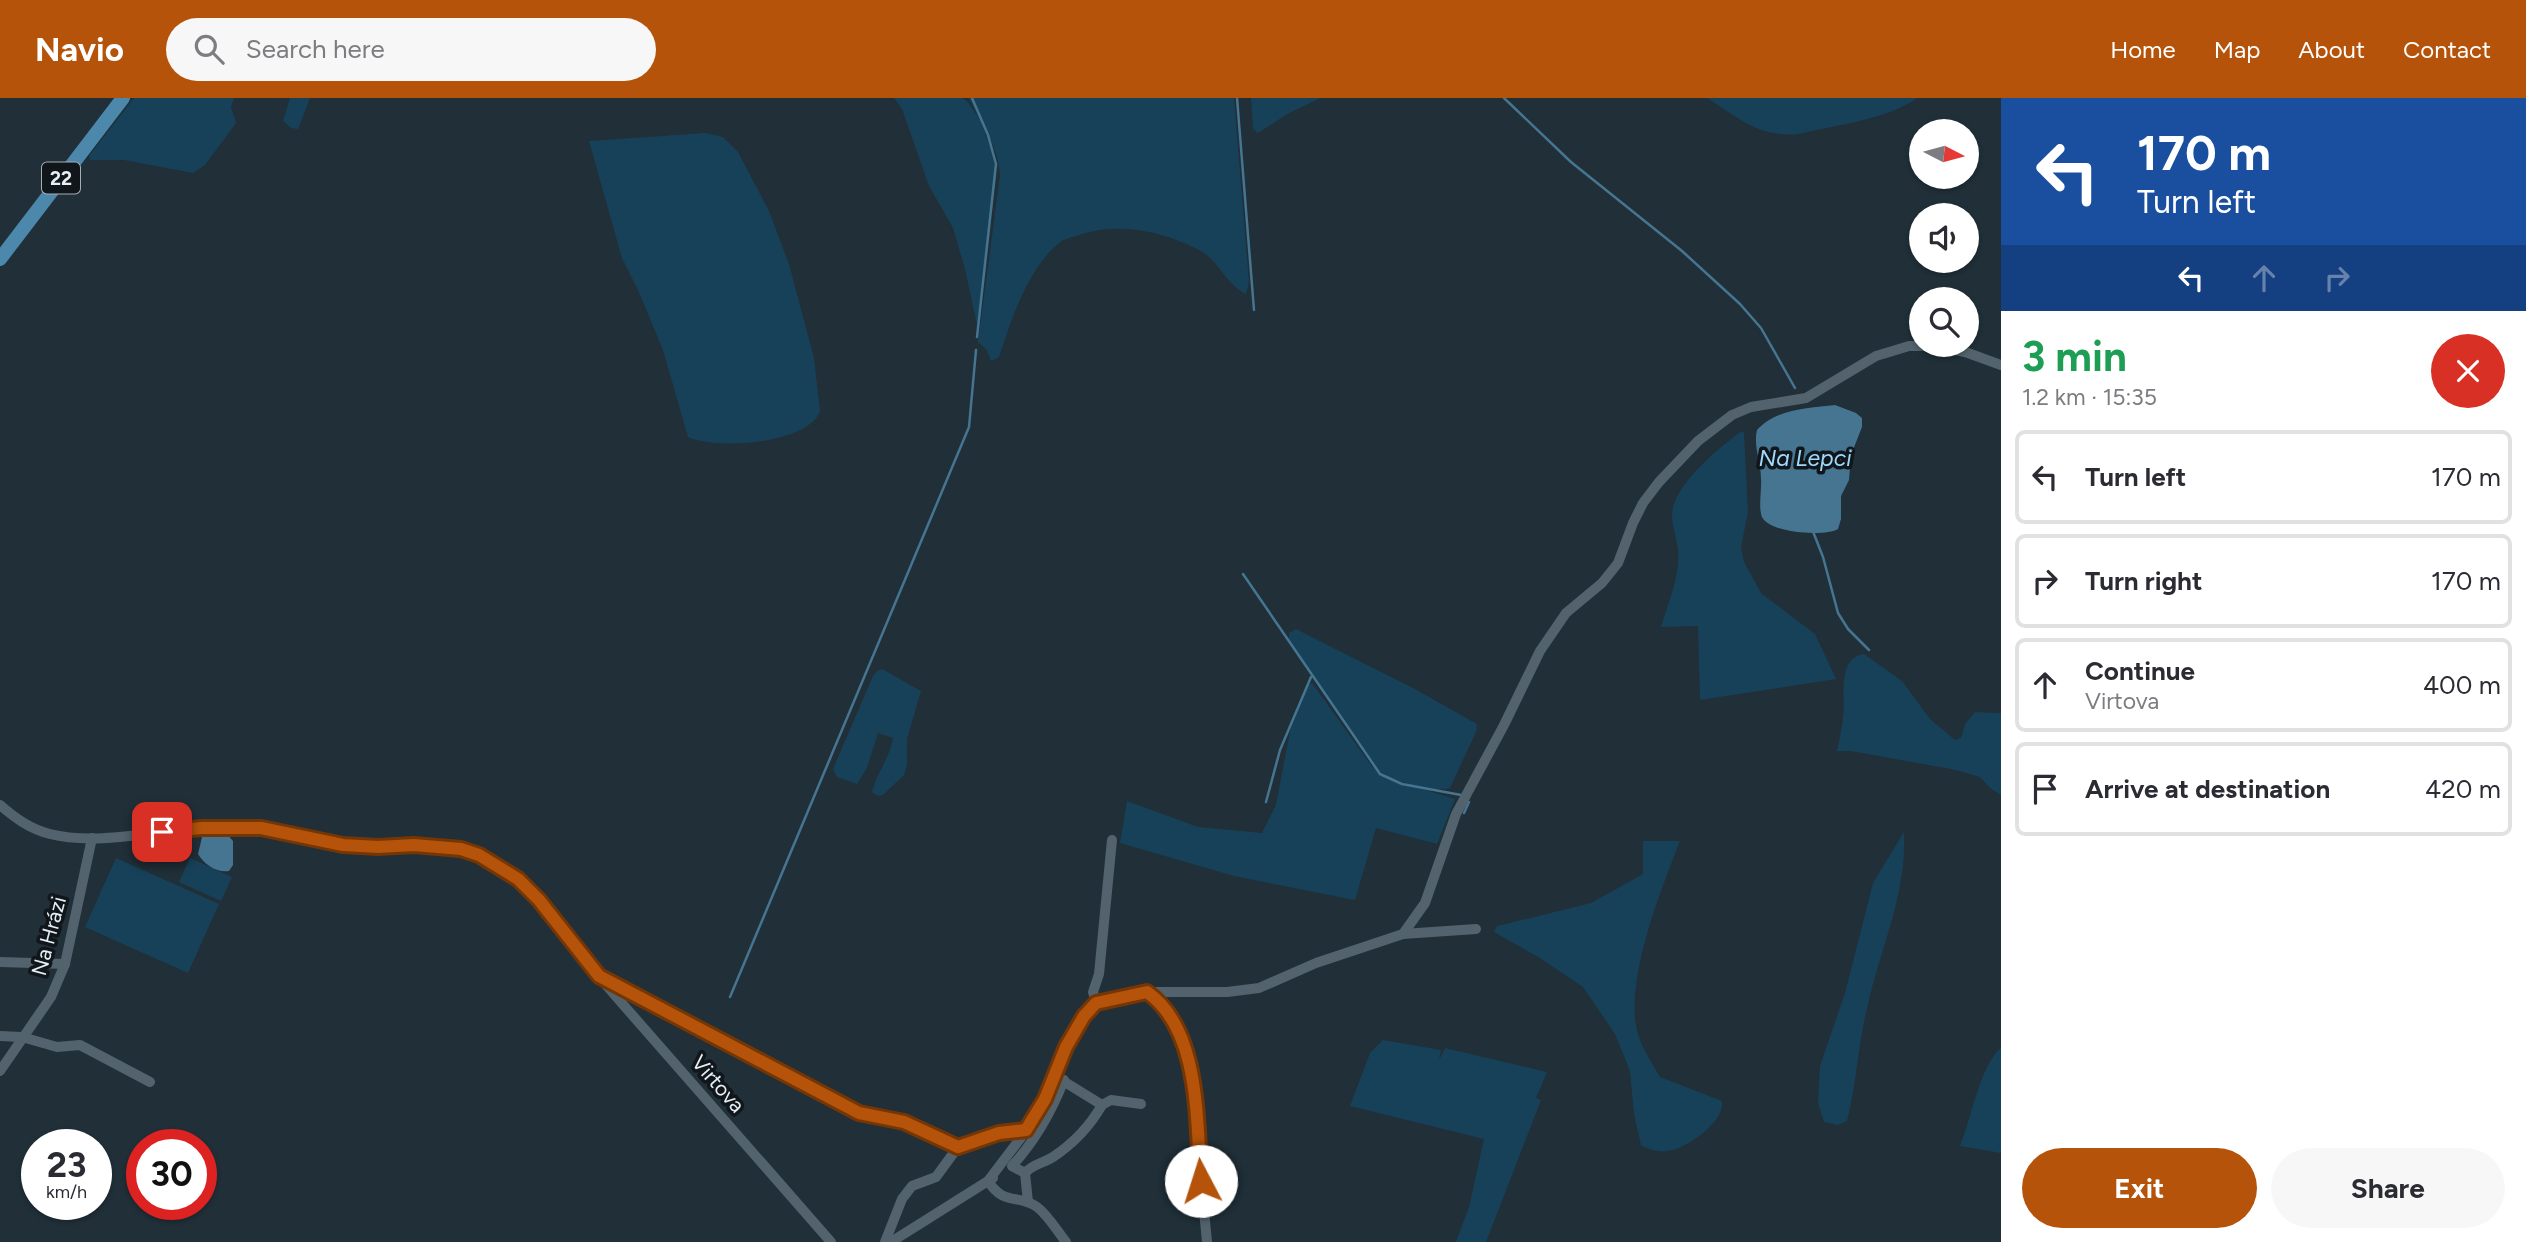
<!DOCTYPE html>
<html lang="en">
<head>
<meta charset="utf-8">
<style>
  :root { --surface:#fff; --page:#f7f7f7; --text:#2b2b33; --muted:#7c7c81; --line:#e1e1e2; --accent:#b45309 }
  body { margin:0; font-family:Figtree,sans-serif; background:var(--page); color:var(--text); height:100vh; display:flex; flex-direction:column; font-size:26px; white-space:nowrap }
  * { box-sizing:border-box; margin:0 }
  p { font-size:23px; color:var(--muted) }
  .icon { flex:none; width:38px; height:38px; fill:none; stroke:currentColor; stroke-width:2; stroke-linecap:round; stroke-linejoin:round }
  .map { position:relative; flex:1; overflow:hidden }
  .details { display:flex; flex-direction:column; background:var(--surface); width:525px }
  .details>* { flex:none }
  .guide { background:#1a4fa0; color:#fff; overflow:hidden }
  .needle { width:46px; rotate:96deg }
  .controls { position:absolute; left:1909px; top:21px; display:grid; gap:14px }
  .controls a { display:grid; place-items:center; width:70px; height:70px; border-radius:50%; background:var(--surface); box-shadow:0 2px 5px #0004; font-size:35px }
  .speed { position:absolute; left:21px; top:1031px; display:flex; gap:14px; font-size:35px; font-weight:700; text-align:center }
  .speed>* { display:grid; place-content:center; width:91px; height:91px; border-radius:50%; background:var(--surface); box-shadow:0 2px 5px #0004; line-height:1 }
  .speed small { font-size:18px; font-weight:400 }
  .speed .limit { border:10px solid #d22; background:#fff; color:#111 }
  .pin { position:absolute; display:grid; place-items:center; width:60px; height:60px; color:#fff; margin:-30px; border-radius:14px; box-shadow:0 4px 10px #0006 }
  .me { position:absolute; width:77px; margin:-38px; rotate:355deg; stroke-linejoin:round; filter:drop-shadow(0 0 5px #0008) }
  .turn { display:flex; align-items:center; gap:24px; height:147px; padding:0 21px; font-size:32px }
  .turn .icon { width:91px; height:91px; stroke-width:2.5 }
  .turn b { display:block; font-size:49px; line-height:60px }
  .lanes { display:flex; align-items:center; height:66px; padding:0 21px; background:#0003; justify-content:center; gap:35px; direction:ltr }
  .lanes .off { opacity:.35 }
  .round { display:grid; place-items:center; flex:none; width:74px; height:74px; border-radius:37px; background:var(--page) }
  .overview { display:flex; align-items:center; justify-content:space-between; height:119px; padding:0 21px }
  h1 { font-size:42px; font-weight:700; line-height:52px; color:#1e9e55 }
  .primary-button { display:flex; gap:14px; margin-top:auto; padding:14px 21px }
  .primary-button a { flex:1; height:80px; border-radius:42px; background:var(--accent); color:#fff; font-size:28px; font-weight:700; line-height:80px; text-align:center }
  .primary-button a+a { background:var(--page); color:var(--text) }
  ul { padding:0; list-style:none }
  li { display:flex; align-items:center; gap:21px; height:94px; margin:0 14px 10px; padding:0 7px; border:4px solid var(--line); border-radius:10px }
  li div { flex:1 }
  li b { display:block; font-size:26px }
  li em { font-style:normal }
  header { display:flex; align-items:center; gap:42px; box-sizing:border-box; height:98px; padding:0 35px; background:var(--accent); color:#fff }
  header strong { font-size:33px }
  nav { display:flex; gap:38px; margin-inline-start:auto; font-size:24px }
  .search { width:490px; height:63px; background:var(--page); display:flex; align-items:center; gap:18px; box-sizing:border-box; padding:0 24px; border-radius:38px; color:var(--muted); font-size:26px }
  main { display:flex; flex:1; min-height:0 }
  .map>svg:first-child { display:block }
  .green { fill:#174158 }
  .water { fill:#467591 }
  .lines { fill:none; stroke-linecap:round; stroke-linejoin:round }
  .stream { stroke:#467591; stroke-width:2.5 }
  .minor { stroke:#53636d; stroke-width:10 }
  .major { stroke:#4b88ab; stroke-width:14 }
  .route-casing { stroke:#753606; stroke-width:18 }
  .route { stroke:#b45309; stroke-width:12 }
  .labels { text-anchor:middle; stroke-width:7; stroke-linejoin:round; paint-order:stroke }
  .shield { fill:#10161a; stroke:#a6aeb4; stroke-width:2 }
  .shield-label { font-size:19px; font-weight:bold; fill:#e6eff6 }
  .street-label { font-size:21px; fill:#e6eff6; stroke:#10161a }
  .water-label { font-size:23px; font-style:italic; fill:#9fd9fd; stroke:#10161a }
</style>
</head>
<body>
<header>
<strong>Navio</strong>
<div class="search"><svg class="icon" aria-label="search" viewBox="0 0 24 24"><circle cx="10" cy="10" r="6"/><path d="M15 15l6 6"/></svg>Search here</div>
<nav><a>Home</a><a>Map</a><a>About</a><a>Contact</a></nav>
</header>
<main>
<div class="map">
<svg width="2001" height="1144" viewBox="0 0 2001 1144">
  <rect width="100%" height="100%" fill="#202f38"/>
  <g class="green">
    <polygon points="134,0 234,0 231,9 236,25 205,67 193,75 124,62 90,62 89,58"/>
    <polygon points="290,0 310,0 298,31 291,30 283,23"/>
    <path d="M 894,0 L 962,0 L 967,3 L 980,22 L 969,0 L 1234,0 L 1249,183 L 1246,196 C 1227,187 1220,166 1204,155 C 1168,134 1119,123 1079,137 C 1073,139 1064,141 1059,145 C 1027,172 1012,220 999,259 L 991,263 L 986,251 L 978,244 L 1000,78 C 999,59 992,42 982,26 L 993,56 L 996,77 L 977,227 L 965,171 L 953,130 L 929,88 L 902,11 Z"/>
    <polygon points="1251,0 1321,0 1291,14 1258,35 1253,31"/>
    <path d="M 1707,0 L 1917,0 C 1886,22 1835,27 1799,36 C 1759,40 1739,20 1707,0 Z"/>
    <path d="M 706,35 L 723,39 L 738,54 L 769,113 L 789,166 L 814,260 L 820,313 C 809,346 716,352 688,339 L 663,252 L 638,192 L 622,160 L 589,43 Z"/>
    <path d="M 1742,333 L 1744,335 L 1748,414 L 1741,449 L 1744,464 L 1761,495 L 1815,536 L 1836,581 L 1700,602 L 1698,528 L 1661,529 C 1667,508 1676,488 1678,466 C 1680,447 1673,436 1672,418 C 1671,389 1719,349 1742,333 Z"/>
    <path d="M 1296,531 L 1413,590 L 1477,626 L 1476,634 L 1450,690 C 1433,695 1390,683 1377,671 L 1289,545 L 1289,535 Z"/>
    <path d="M 1864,556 L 1902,583 L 1930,621 L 1955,642 L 1961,640 L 1965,626 L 1975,614 L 2001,615 L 2001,697 L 1990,690 L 1980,679 L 1956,672 L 1851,653 L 1837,653 C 1839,642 1842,631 1843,620 C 1846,601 1836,560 1864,556 Z"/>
    <path d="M 882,571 L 921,593 L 907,641 L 907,667 L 904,677 L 883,697 L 878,698 L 872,694 C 877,674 890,660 893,640 L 878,635 L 867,670 L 857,686 L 837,679 L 833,671 L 873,578 L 877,573 Z"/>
    <polygon points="1312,585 1371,667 1384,679 1455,701 1437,746 1376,730 1355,802 1234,778 1120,745 1127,703 1198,729 1262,735 1276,707 1290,633 1308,587"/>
    <path d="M 1904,734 C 1907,795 1881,849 1868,906 C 1858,945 1857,984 1847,1023 L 1838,1027 L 1824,1024 L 1818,1005 L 1820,968 L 1845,895 L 1873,785 Z"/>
    <path d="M 1643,743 L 1680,743 C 1661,792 1623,885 1638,936 C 1642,951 1653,966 1660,979 L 1722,1003 C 1725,1024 1687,1050 1668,1053 C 1657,1054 1650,1052 1641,1047 L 1634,1016 L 1630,973 L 1615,936 L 1583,889 L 1540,860 L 1494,834 L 1497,828 L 1591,805 L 1643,776 Z"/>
    <polygon points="116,760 219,806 188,875 85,829"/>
    <polygon points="190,760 232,779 221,803 179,784"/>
    <polygon points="1383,942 1441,952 1439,962 1445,950 1547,974 1536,1000 1541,1002 1486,1144 1456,1144 1469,1109 1484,1041 1350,1008 1370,955"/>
    <path d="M 2001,950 L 2001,1055 L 1960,1048 C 1971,1022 1980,967 2001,950 Z"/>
  </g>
  <g class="water">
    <path d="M 1835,307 L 1856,315 L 1862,320 L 1862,329 L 1851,357 L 1849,382 L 1841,398 L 1841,421 L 1838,431 C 1825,439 1769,435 1762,419 C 1758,409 1762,391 1761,381 C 1761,364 1753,348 1757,332 C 1775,311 1809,310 1835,307 Z"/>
    <path d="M 225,734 L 233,743 L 233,767 L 229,773 C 216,775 204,766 198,756 L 203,735 Z"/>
  </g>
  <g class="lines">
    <g class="stream">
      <polyline points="972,0 988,37 996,66 977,239"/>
      <polyline points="1237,0 1254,212"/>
      <polyline points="1504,0 1571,64 1682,153 1740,206 1761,230 1795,290"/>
      <polyline points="1812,431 1823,459 1838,515 1848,531 1869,552"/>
      <polyline points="1243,476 1380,676 1402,686 1461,697"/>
      <polyline points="1266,704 1280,652 1311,579"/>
      <polyline points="1464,715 1469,704"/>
      <polyline points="730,899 969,329 976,252"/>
    </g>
    <g class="minor">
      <path d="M 0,707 C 15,720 30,731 50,736 C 105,750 181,726 240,729 C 282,731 322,748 365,749 C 403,750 444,741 480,757 C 535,781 564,837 601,881 C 677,969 754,1056 831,1144"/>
      <polyline points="1403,836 1425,805 1456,716 1504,627 1540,553 1566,515 1602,485 1618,465 1633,425 1643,405 1659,384 1698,343 1732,317 1751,309 1806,300 1876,258 1909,248 1938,248 1968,255 2001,267"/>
      <polyline points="0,864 65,866"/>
      <polyline points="605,881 859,1015 904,1024 958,1049 998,1036 1026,1033"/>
      <polyline points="1147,894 1162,907 1171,918 1189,956 1207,1144"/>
      <polyline points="1096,905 1093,894 1099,876 1112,742"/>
      <polyline points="0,938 22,939 57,949 80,947 150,984"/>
      <polyline points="0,973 51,899 65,866 92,740"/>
      <polyline points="1102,1007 1111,1002 1141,1006"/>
      <path d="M 1025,1075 C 1033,1066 1044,1065 1053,1059 C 1074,1045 1090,1028 1102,1007 L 1055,978"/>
      <path d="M 993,1080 L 988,1083 C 1005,1109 1017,1095 1037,1109 C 1048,1117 1057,1133 1066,1144"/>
      <path d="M 1028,1104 L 1025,1075 L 1012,1068 C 1036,1042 1051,1015 1064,982"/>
      <polyline points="885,1144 902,1101 912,1088 936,1079 958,1049"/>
      <polyline points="891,1144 988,1083 1026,1033 1045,1001 1066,949 1084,918 1096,905 1147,894 1227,894 1259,890 1316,865 1403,836 1476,831"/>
    </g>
    <polyline class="major" points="0,161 123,0"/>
  </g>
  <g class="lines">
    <g class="route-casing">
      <path id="route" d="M 162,734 L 201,730 L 261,730 L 343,747 L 378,749 L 414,747 L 461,751 L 479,757 L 518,781 L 539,802 L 599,878 L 859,1015 L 904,1024 L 958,1049 L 999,1035 L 1026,1032 L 1045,1001 L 1066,949 L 1084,918 L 1096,905 L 1147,894 C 1201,932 1196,1024 1201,1083"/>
    </g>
    <use href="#route" class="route"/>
  </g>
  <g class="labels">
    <rect class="shield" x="42" y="64.5" width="38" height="31" rx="5"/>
    <g class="shield-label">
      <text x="61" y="87">22</text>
    </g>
    <g class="street-label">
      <text transform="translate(49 838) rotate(-75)" y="7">Na Hrázi</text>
      <text transform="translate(718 986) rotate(49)" y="7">Virtova</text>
    </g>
    <g class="water-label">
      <text x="1805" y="368">Na Lepci</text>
    </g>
  </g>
</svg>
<div class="controls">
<a><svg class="needle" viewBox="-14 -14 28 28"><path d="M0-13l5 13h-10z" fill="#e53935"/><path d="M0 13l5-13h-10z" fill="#7c7c81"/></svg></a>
<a><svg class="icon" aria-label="sound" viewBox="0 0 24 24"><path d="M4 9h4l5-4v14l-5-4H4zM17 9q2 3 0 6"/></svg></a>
<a><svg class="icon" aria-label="search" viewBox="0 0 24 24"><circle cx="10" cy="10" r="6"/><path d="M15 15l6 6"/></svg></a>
</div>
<div class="speed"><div>23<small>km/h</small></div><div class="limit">30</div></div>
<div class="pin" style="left:162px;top:734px;background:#d93025"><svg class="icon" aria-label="arrive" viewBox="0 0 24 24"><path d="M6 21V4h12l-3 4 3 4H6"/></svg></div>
<svg class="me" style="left:1201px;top:1083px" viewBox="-20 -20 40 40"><circle r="19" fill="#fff"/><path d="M0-13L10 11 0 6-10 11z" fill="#b45309"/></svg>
</div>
<section class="details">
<div class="guide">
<div class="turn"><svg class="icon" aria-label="left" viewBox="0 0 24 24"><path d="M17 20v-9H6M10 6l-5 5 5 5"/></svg><div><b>170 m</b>Turn left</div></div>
<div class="lanes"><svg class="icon" aria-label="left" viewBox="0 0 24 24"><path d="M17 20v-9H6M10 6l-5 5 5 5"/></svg><svg class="icon off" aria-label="ahead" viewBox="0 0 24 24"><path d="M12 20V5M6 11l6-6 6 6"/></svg><svg class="icon off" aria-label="right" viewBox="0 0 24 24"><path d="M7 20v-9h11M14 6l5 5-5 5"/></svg></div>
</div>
<div class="overview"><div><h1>3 min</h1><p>1.2 km · 15:35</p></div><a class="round" style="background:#d93025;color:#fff"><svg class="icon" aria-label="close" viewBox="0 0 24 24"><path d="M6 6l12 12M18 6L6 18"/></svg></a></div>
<ul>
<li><svg class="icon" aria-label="left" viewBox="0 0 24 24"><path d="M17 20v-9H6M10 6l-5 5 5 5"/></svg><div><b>Turn left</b></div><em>170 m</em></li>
<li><svg class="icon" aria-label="right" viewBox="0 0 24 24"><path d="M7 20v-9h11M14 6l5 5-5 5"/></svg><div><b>Turn right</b></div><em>170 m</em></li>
<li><svg class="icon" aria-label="ahead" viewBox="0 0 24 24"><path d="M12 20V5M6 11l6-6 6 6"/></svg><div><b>Continue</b><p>Virtova</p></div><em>400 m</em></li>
<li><svg class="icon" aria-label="arrive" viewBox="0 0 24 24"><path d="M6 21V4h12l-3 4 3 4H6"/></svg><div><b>Arrive at destination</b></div><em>420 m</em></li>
</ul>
<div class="primary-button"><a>Exit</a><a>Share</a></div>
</section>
</main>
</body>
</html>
